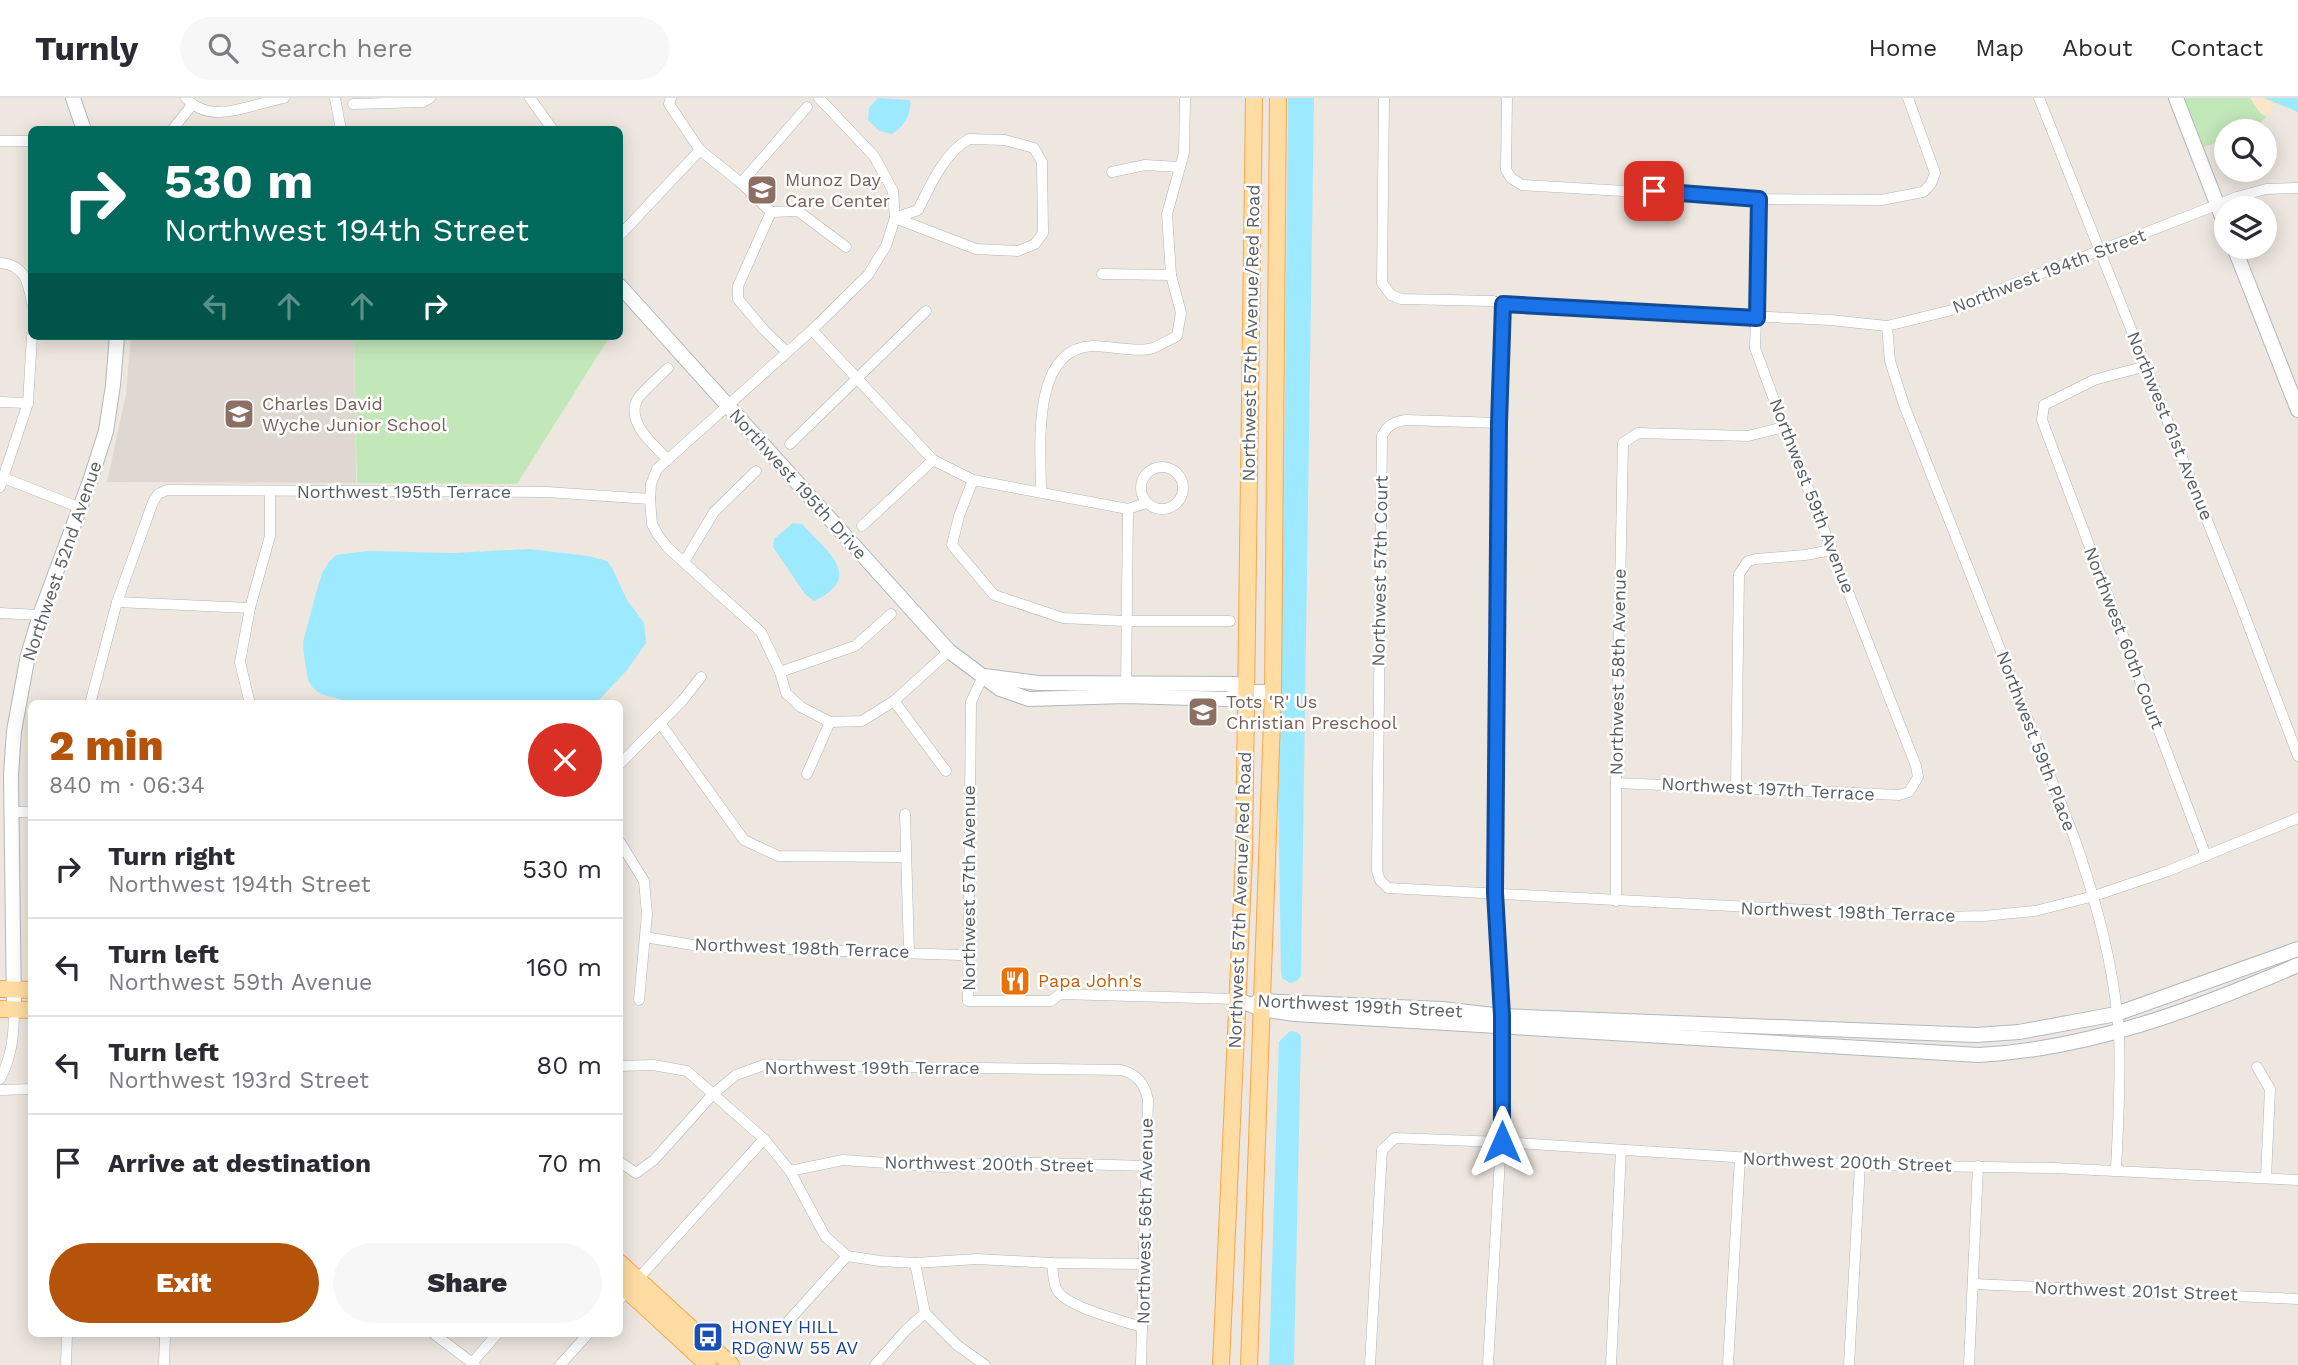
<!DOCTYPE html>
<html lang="en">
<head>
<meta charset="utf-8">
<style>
  :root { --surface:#fff; --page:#f7f7f7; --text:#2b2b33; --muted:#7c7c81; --line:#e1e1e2; --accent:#b45309 }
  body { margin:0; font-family:"Work Sans",sans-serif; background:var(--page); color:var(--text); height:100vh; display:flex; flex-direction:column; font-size:26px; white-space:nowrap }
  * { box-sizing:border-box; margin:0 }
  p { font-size:23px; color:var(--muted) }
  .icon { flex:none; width:38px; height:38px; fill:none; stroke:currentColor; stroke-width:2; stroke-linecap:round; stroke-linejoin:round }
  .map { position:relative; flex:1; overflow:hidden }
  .details { position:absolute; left:28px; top:602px; width:595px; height:637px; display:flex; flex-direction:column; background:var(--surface); border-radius:10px; box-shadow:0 4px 18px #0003 }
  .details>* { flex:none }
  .banner { position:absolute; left:28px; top:28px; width:595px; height:214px; border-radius:10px; box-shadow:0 4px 18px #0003; background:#00695c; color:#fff; overflow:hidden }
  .fabs { position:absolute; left:2214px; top:21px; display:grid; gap:14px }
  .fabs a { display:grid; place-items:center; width:63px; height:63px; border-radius:50%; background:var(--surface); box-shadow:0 4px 18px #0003; font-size:35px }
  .pin { position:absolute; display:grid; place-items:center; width:60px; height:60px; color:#fff; margin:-30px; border-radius:14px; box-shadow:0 4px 10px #0006 }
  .me { position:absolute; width:77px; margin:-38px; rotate:0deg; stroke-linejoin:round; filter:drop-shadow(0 0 5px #0008) }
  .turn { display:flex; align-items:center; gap:24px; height:147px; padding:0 21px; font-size:32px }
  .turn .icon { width:91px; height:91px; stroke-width:2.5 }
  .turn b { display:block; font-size:49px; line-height:60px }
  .lanes { display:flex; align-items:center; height:66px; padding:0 21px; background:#0003; justify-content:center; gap:35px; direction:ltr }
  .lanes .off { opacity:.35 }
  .round { display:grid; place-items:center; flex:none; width:74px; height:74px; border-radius:37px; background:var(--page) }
  .head { display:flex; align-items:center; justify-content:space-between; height:119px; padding:0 21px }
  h1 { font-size:42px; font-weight:800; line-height:52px; color:var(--accent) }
  .action { display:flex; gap:14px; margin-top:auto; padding:14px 21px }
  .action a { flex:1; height:80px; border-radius:42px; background:var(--accent); color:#fff; font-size:28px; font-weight:800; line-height:80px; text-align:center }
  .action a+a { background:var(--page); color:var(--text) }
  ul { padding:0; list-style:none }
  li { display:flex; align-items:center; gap:21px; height:98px; padding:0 21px; border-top:2px solid var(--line) }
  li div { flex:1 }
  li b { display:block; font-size:26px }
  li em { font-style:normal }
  header { display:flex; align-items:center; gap:42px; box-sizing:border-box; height:98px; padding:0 35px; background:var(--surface); border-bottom:2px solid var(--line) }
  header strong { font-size:33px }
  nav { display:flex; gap:38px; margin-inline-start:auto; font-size:24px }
  .search { width:490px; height:63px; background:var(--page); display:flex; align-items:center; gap:18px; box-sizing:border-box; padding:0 24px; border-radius:38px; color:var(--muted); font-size:26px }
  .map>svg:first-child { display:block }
  .education { fill:#dfd8d0 }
  .green { fill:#c2e7b9 }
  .sand { fill:#fde6ca }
  .water { fill:#9de9ff }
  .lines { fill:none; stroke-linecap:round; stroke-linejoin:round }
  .street-casing { stroke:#b0b5b9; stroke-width:11 }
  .secondary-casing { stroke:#b1b7bc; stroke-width:16 }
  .primary-casing { stroke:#fda448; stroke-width:18 }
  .street { stroke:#fff; stroke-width:10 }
  .secondary { stroke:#fff; stroke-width:14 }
  .primary { stroke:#ffdca2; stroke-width:16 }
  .route-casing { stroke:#114b97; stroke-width:18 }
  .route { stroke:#1a73e8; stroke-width:12 }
  .labels { text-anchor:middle; stroke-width:5; stroke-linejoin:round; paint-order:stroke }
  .education-label { font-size:18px; fill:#785e54; stroke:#fff; text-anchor:start }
  .street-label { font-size:18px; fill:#585e62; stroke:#fff }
  .food-label { font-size:18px; fill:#c56008; stroke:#fff; text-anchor:start }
  .transit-label { font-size:18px; fill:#164399; stroke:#fff; text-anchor:start }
</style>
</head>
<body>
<header>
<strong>Turnly</strong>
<div class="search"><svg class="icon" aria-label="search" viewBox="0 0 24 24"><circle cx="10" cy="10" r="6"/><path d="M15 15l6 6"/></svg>Search here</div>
<nav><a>Home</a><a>Map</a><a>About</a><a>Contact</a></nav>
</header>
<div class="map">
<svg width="2298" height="1267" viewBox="0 0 2298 1267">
  <rect width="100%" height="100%" fill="#ede7df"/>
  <polygon class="education" points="131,238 354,238 356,385 107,384 126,296"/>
  <g class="green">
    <path d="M 2181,0 L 2264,0 L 2275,5 C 2260,30 2255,33 2226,33 L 2226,41 L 2201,50 Z"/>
    <polygon points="354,238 610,238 517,386 357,385"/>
  </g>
  <polygon class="sand" points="2250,0 2264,0 2275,5 2267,19 2260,15"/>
  <g class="water">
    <path d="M 878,0 L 910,2 C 912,15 904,29 892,36 L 879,33 L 868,22 L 869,10 Z"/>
    <polygon points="1288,0 1314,0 1301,878 1297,883 1290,885 1282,880 1281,874 1277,612 1284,407"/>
    <polygon points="2264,0 2298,0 2298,14"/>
    <path d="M 793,425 L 802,426 C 826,453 866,479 814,503 L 805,496 L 773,449 L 774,441 Z"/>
    <polygon points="530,451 588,458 607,463 612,470 627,502 644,525 646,545 627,572 596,605 352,605 321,596 313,590 308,582 304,557 303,544 315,499 322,475 329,464 336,457 367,453 452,455"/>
    <polygon points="1290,933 1297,934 1301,938 1294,1267 1269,1267 1279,944"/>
  </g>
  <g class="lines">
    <g class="street-casing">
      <g id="street">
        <path d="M 186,0 C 212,29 252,5 284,0"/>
        <polyline points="335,0 341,32"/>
        <polyline points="530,0 553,32"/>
        <polyline points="671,0 669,6 700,52 741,85 771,114"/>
        <polyline points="819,0 874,58 893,93 895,120 886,148 868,177 812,232 657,371 651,386 650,401 652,426 658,437 668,450 761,534 780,574 786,595 801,609 830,624 862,623 894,603 949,553"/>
        <polyline points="1384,0 1382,185 1391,197 1401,201 1493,203 1503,206 1830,222 1887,228 1960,210 2006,189 2237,99 2266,91 2298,90"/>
        <polyline points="1507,0 1506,72 1511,80 1522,87 1760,101 1881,102 1923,94 1931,86 1935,75 1908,0"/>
        <polyline points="2039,0 2240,505 2298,658"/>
        <polyline points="353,6 423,4 430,0"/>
        <polyline points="172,32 192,7"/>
        <path d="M 969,41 L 1005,42 L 1034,50 L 1042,64 L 1043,135 L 1035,146 L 1018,153 L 976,151 L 895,120 L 918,112 C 930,88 945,54 969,41 Z"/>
        <polyline points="0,43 32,43"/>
        <polyline points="1112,74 1145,67 1180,69"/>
        <polyline points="741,85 807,9"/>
        <polyline points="771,114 738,188 738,201 764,232 787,254"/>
        <polyline points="771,114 798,113 846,149"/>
        <polyline points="622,135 700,52"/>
        <path d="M 0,165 C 25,167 28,184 32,205"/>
        <polyline points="1102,176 1171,177"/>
        <path d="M 1887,228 L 1890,263 L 1904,307 L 2074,739 C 2096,803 2115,870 2119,938 C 2121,982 2118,1028 2116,1072"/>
        <polyline points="812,232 933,362 973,382 1128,411 1146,405"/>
        <polyline points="2146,268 2094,282 2044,307 2042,322 2206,758"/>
        <polyline points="0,304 28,305"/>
        <path d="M 1499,325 L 1406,322 C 1393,324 1388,327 1382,338 L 1377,773 L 1380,782 L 1388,790 L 1942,819 L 1984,818 L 2035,813 L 2094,798 L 2168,773 L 2298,720"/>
        <polyline points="790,346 926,213"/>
        <path d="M 668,362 C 654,347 626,325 637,302 C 642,293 660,278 668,270"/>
        <circle cx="1162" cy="390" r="21"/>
        <polyline points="4,380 78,409"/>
        <polyline points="973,382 959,418 952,447 994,497 1063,520 1125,523 1230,523"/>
        <polyline points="0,389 28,305 32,238"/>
        <path d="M 1041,394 C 1041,351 1030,250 1093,248 C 1110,248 1138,255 1153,250 C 1161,247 1169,242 1177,238 L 1181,215 L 1171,177 L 1167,116 L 1184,55 L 1185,0"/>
        <polyline points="862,428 933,362"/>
        <polyline points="684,464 714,414 756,373"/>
        <polyline points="117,504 250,510"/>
        <polyline points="0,515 40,517"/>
        <polyline points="780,574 855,548 891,516"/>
        <polyline points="983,578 971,604 968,903 1051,903 1060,896 1236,901"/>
        <polyline points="1126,590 1128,411"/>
        <polyline points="894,603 946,673"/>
        <polyline points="90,606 117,504 153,404 158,396 167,392 547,394 650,401"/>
        <polyline points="250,606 240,564 250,510 270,438 270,394"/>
        <polyline points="660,625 744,742 778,758 906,759"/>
        <polyline points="620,666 682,603 701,579"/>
        <polyline points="807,676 830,624"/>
        <polyline points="1616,685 1899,697 1909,694 1918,679 1916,668 1784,329 1755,250 1760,101"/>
        <polyline points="1736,690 1739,476 1748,463 1756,461 1805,457 1832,452"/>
        <polyline points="12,714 32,714"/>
        <polyline points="905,716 909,854"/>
        <polyline points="620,744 644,783 647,816 639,902"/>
        <polyline points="1616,803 1616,685 1623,345 1638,335 1748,338 1784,329"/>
        <polyline points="645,839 699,848 960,857"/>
        <polyline points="620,968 653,967 687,973 764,1041 790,1073 825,1138 847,1158 880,1163 915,1165 977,1161 1052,1165 1144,1166"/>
        <polyline points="2257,969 2270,991 2266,1080"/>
        <path d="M 0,981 C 12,959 14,936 14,911"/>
        <polyline points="0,992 32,991"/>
        <path d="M 620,1064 L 636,1075 L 654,1062 L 714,995 L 736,977 L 764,967 L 1121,972 C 1137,976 1144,985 1148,1001 L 1141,1267"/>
        <polyline points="790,1073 843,1062 945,1069 1007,1064 1147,1068"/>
        <polyline points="915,1165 925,1215"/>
        <path d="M 1052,1165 C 1053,1174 1053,1185 1057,1192 C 1066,1209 1123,1223 1142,1229"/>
        <polyline points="1974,1186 2298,1201"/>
        <polyline points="620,1201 764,1041"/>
        <polyline points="925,1215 957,1247 985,1267"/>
        <polyline points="783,1229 847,1158"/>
        <polyline points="434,1236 475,1267"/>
        <polyline points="472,1265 497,1236"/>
        <polyline points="66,1267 67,1236"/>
        <polyline points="164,1267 165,1236"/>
        <polyline points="560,1267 588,1236"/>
        <polyline points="875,1267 906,1232 925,1215"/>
        <polyline points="1370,1267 1382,1052 1395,1040 1501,1044 1860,1067 2054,1070 2298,1082"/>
        <polyline points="1488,1267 1501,1044 1502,918 1495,794 1499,325 1503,206"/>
        <polyline points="1611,1267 1621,1052"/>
        <polyline points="1728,1267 1740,1060"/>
        <polyline points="1849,1267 1860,1067"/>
        <polyline points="1969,1267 1978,1068"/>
      </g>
    </g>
    <g class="secondary-casing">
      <g id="secondary">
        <polyline points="73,0 84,32"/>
        <polyline points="2176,0 2226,129"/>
        <polyline points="2234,149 2298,312"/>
        <polyline points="620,188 949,553 1000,591 1029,601 1125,598 1227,601 1247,594 1273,594"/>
        <polyline points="984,578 1038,585 1237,586 1247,594"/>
        <path d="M 1236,901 L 1261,911 L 1295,916 L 1979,957 C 2090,951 2196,911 2298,867"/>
        <polyline points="1258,903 1442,911 1502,918 1976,937 2019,934 2116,916 2298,851"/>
        <polyline points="14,911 11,677 14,633 28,557 40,517 91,380 106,333 113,287 117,238"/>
      </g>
    </g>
    <g class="primary-casing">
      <g id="primary">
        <polyline points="0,891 32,892"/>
        <polyline points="0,911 32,912"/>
        <polyline points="620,1165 731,1267"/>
        <polyline points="620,1186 708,1267"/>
        <polyline points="1221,1267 1244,757 1254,0"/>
        <polyline points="1249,1267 1273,594 1278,0"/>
      </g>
    </g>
    <use href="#street" class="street"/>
    <use href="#secondary" class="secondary"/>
    <use href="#primary" class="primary"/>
  </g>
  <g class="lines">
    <g class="route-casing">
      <polyline id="route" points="1502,1044 1502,918 1495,794 1499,325 1503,206 1757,220 1759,101 1654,93"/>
    </g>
    <use href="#route" class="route"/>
  </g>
  <defs>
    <g id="school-square" transform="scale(1.575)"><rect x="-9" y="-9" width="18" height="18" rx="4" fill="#8d6e63" stroke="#fff"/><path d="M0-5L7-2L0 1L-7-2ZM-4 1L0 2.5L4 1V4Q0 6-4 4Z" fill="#fff"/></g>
    <g id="restaurant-square" transform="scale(1.575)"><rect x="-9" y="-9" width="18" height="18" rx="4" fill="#e8710a" stroke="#fff"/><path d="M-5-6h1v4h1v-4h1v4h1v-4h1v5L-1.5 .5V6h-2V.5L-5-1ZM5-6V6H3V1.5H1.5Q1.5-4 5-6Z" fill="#fff"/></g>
    <g id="bus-square" transform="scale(1.575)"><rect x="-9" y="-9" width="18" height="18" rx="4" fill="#1a4fb4" stroke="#fff"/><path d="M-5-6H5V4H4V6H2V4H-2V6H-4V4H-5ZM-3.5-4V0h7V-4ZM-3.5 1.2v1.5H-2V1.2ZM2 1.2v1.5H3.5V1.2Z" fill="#fff"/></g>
  </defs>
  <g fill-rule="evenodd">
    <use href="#school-square" x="762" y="92"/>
    <use href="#school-square" x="239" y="316"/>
    <use href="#school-square" x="1203" y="614"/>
    <use href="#restaurant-square" x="1015" y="883"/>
    <use href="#bus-square" x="708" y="1239"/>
  </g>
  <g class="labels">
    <g class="education-label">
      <text x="785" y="88">Munoz Day<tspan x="785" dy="21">Care Center</tspan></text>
      <text x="262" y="312">Charles David<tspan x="262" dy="21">Wyche Junior School</tspan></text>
      <text x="1226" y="610">Tots 'R' Us<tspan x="1226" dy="21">Christian Preschool</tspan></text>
    </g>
    <g class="street-label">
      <text transform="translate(2049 173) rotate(-21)" y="6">Northwest 194th Street</text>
      <text transform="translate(1251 235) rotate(-89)" y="6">Northwest 57th Avenue/Red Road</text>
      <text transform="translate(2170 328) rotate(68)" y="6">Northwest 61st Avenue</text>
      <text transform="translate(798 386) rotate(48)" y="6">Northwest 195th Drive</text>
      <text x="404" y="400">Northwest 195th Terrace</text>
      <text transform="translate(1812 398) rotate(69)" y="6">Northwest 59th Avenue</text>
      <text transform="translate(62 463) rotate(-71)" y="6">Northwest 52nd Avenue</text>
      <text transform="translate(1380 473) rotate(-89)" y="6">Northwest 57th Court</text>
      <text transform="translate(2124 540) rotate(69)" y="6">Northwest 60th Court</text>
      <text transform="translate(1618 574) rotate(-89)" y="6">Northwest 58th Avenue</text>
      <text transform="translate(2036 643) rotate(69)" y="6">Northwest 59th Place</text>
      <text transform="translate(1768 691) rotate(3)" y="6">Northwest 197th Terrace</text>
      <text transform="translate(969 790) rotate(-90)" y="6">Northwest 57th Avenue</text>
      <text transform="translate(1240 802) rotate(-88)" y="6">Northwest 57th Avenue/Red Road</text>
      <text transform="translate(1848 814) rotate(2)" y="6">Northwest 198th Terrace</text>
      <text transform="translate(802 850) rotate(2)" y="6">Northwest 198th Terrace</text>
      <text transform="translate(1360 908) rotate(3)" y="6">Northwest 199th Street</text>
      <text x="872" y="976">Northwest 199th Terrace</text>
      <text transform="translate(1847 1064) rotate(2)" y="6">Northwest 200th Street</text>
      <text transform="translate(989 1066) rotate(1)" y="6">Northwest 200th Street</text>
      <text transform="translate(1145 1123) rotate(-89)" y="6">Northwest 56th Avenue</text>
      <text transform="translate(2136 1193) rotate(2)" y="6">Northwest 201st Street</text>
    </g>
    <g class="food-label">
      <text x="1038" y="889">Papa John's</text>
    </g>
    <g class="transit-label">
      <text x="731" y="1235">HONEY HILL<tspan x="731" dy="21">RD@NW 55 AV</tspan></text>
    </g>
  </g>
</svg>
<div class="fabs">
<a><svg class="icon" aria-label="search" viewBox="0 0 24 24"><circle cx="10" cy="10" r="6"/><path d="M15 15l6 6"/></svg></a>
<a><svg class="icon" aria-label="layers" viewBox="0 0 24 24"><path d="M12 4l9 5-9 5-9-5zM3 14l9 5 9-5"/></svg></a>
</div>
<div class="pin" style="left:1654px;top:93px;background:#d93025"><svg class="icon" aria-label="arrive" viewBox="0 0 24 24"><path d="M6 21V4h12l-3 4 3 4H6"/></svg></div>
<svg class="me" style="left:1502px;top:1044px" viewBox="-20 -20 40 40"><path d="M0-17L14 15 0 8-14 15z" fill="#1a73e8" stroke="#fff" stroke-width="4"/></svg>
<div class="banner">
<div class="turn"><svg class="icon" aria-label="right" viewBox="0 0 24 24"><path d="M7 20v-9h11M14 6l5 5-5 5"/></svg><div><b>530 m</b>Northwest 194th Street</div></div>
<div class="lanes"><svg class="icon off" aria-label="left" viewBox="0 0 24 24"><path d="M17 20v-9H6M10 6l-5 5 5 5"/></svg><svg class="icon off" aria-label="ahead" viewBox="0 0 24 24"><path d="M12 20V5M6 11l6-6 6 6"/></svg><svg class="icon off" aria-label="ahead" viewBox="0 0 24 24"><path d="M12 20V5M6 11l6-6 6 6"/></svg><svg class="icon" aria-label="right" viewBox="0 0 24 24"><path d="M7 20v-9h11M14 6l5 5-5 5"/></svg></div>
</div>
<section class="details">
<div class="head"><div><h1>2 min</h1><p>840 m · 06:34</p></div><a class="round" style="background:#d93025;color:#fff"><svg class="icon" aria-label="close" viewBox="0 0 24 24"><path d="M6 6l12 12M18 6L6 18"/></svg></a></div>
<ul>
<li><svg class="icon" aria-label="right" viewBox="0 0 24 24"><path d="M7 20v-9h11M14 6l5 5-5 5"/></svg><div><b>Turn right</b><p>Northwest 194th Street</p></div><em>530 m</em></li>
<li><svg class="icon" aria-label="left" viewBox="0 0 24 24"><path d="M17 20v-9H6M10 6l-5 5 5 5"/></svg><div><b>Turn left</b><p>Northwest 59th Avenue</p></div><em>160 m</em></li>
<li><svg class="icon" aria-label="left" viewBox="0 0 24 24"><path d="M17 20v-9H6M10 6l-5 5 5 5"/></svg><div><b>Turn left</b><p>Northwest 193rd Street</p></div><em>80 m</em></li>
<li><svg class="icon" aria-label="arrive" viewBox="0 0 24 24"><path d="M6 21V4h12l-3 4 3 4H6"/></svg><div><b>Arrive at destination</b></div><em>70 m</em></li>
</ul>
<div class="action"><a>Exit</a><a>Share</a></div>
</section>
</div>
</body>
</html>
